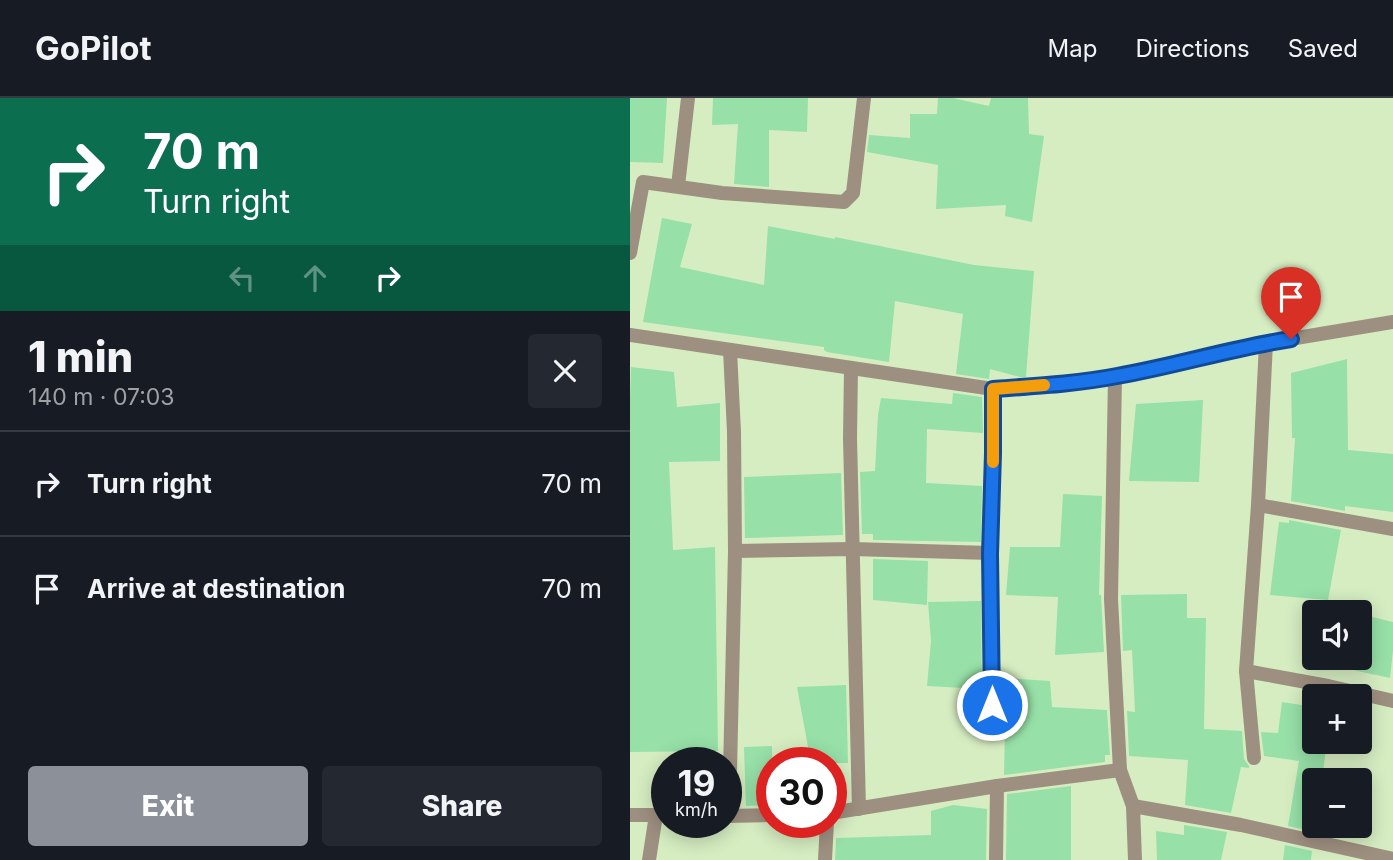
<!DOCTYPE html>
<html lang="en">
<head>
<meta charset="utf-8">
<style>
  :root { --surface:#171b24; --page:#242831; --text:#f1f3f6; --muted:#9ea1a6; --line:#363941; --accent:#8c9099 }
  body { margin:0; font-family:Inter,sans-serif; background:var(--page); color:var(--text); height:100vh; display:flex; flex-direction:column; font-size:26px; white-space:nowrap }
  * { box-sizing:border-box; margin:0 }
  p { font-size:23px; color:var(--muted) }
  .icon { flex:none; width:38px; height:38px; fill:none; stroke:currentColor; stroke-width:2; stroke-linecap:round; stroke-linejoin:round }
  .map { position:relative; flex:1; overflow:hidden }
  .sheet { display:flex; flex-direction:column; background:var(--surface); width:630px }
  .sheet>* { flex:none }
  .guide { background:#0b6e4f; color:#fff; overflow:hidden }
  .fabs { position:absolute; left:672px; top:502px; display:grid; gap:14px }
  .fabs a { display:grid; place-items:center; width:70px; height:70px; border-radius:7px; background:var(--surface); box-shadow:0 4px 18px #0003; font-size:35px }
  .speed { position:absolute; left:21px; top:649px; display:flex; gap:14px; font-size:35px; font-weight:700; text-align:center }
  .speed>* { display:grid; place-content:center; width:91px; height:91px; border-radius:50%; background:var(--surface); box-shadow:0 4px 18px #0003; line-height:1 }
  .speed small { font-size:18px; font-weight:400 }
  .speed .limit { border:10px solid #d22; background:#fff; color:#111 }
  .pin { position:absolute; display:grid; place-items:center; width:60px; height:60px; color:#fff; margin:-72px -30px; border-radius:50% 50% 50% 0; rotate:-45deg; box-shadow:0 0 7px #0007 }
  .pin .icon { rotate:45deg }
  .me { position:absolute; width:77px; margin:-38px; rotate:0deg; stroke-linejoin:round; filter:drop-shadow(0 0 5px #0008) }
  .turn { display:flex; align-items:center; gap:24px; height:147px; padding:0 28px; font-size:32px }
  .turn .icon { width:91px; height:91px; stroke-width:2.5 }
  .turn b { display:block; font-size:49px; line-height:60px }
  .lanes { display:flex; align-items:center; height:66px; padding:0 28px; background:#0003; justify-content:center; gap:35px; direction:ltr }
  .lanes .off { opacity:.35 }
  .round { display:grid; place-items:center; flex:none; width:74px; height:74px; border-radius:7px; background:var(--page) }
  .overview { display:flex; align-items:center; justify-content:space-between; height:119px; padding:0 28px }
  h1 { font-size:42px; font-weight:800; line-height:52px }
  .button { display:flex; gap:14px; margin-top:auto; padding:14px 28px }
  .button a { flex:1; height:80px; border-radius:7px; background:var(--accent); color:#fff; font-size:28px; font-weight:800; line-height:80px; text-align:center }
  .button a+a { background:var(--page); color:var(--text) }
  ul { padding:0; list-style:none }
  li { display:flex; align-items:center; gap:21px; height:105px; padding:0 28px; border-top:2px solid var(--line) }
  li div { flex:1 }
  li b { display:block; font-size:26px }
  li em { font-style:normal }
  header { display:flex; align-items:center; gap:42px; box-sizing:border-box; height:98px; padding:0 35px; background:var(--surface); border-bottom:2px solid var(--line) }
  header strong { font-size:33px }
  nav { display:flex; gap:38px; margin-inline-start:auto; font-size:24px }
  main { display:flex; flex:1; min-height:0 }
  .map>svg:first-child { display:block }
  .building { fill:#97e0a8 }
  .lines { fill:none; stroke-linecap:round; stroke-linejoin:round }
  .minor { stroke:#9e9080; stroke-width:14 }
  .route-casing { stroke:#114b97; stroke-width:18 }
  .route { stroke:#1a73e8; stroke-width:12 }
  .slow { stroke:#f59e0b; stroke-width:12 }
</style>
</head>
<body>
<header>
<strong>GoPilot</strong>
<nav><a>Map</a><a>Directions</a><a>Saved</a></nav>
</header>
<main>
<section class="sheet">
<div class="guide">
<div class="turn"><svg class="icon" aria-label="right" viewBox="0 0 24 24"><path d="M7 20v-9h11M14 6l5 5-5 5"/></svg><div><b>70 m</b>Turn right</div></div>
<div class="lanes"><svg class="icon off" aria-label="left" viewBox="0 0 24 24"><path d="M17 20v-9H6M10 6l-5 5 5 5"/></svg><svg class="icon off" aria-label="ahead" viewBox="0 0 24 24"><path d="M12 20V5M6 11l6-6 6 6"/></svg><svg class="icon" aria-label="right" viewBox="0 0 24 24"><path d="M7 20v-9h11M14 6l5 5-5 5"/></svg></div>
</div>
<div class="overview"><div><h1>1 min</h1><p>140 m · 07:03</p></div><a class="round"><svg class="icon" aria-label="close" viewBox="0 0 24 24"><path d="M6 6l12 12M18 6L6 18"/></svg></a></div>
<ul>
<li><svg class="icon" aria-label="right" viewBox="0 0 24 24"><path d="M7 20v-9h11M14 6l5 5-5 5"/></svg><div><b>Turn right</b></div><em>70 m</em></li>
<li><svg class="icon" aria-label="arrive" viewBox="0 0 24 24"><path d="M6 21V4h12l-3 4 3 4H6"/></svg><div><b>Arrive at destination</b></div><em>70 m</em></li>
</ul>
<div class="button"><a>Exit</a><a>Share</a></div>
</section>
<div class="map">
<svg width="763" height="762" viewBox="0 0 763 762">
  <rect width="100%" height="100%" fill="#d6edc2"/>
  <g class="building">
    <polygon points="0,0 37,0 33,65 0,64"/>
    <polygon points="83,0 178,0 177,34 139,32 139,89 104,86 108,26 82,27"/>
    <polygon points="308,0 323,0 359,8 361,0 398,0 399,36 414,38 402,124 375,118 376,107 306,111 308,67 237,54 239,37 280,40 280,16 307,16"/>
    <polygon points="32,120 62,126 50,169 134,187 138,128 205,141 205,139 344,167 404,173 396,279 390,279 360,271 359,281 326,276 333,216 265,203 259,264 197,254 194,252 194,249 13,224"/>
    <polygon points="717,261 718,352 763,356 763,414 715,408 715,413 661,403 665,340 662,340 661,275"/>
    <polygon points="1,269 44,274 47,309 90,305 90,363 39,364 43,452 85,449 88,653 0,654 0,300"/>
    <polygon points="323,295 352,299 353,335 297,331 296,385 352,388 351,444 243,442 243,436 232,436 230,374 245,373 248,317 251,300 322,306"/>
    <polygon points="573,302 569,384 499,383 506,306"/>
    <polygon points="211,375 213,437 115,440 114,379"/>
    <polygon points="433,396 472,398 469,497 471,497 474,554 425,557 428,499 376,497 380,449 430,449"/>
    <polygon points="659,422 711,432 698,502 640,497 649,424 659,425"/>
    <polygon points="243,461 298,463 297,507 243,502"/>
    <polygon points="557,496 557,520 576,520 574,631 612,633 614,661 619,668 619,670 611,669 601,715 555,707 558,662 499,658 497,613 505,614 502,552 493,553 491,497"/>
    <polygon points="351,503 352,591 297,588 301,543 298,504"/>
    <polygon points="730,516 763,524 763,552 760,580 690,565 691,560 730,560"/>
    <polygon points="376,580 420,583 422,609 477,612 480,657 475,657 475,664 374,677"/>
    <polygon points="216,587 218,665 181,665 167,589"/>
    <polygon points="652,604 684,609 684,644 697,644 692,682 684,682 685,734 658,728 669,663 634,658 631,634 648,635"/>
    <polygon points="142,648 142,707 116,708 114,649"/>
    <polygon points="441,688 441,762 376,762 377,696"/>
    <polygon points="323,707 357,711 356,762 205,762 206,740 301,737 301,713"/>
    <polygon points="554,727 597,734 591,762 527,762 526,733 554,737"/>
    <polygon points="655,747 682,753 681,762 653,762"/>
  </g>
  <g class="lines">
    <g class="minor">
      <polyline points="48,88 58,0"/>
      <polyline points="0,155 13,84 92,95 214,104 223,95 234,0"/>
      <polyline points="0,237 363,291 419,287 485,279 636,245 763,224"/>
      <polyline points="221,270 220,340 229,711"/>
      <polyline points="485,279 481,501 490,672 503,708 505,762"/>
      <polyline points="628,407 763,431"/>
      <polyline points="105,453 222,451 360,455"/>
      <polyline points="616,573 698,588 763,603"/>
      <polyline points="362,607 360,455 363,355 363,291"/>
      <polyline points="624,660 616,573 628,407 636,245"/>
      <polyline points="503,708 611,727 763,761"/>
      <polyline points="201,715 367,688 490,672"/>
      <polyline points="0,717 37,717"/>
      <polyline points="96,718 142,717"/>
      <polyline points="99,718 105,453 104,334 100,252"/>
      <polyline points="19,762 26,717"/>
      <polyline points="195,762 197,724"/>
      <polyline points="366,762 367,688"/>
    </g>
  </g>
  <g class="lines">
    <g class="route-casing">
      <path id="route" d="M 362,607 L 360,456 L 363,355 L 363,291 C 404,288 446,286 487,278 C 545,268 602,250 661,241"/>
    </g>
    <use href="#route" class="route"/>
    <polyline class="slow" points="363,364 363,291 414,287"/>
  </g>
</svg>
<div class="fabs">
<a><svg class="icon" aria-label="sound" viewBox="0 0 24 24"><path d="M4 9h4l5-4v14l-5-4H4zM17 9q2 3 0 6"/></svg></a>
<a>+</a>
<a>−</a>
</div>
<div class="speed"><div>19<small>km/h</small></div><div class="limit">30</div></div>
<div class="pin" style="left:661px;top:241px;background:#d93025"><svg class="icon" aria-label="arrive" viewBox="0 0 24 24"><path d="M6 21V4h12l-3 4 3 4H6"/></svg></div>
<svg class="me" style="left:362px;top:607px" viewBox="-20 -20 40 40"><circle r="17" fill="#1a73e8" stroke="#fff" stroke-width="3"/><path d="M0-11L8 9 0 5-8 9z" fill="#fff"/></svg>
</div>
</main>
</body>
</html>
